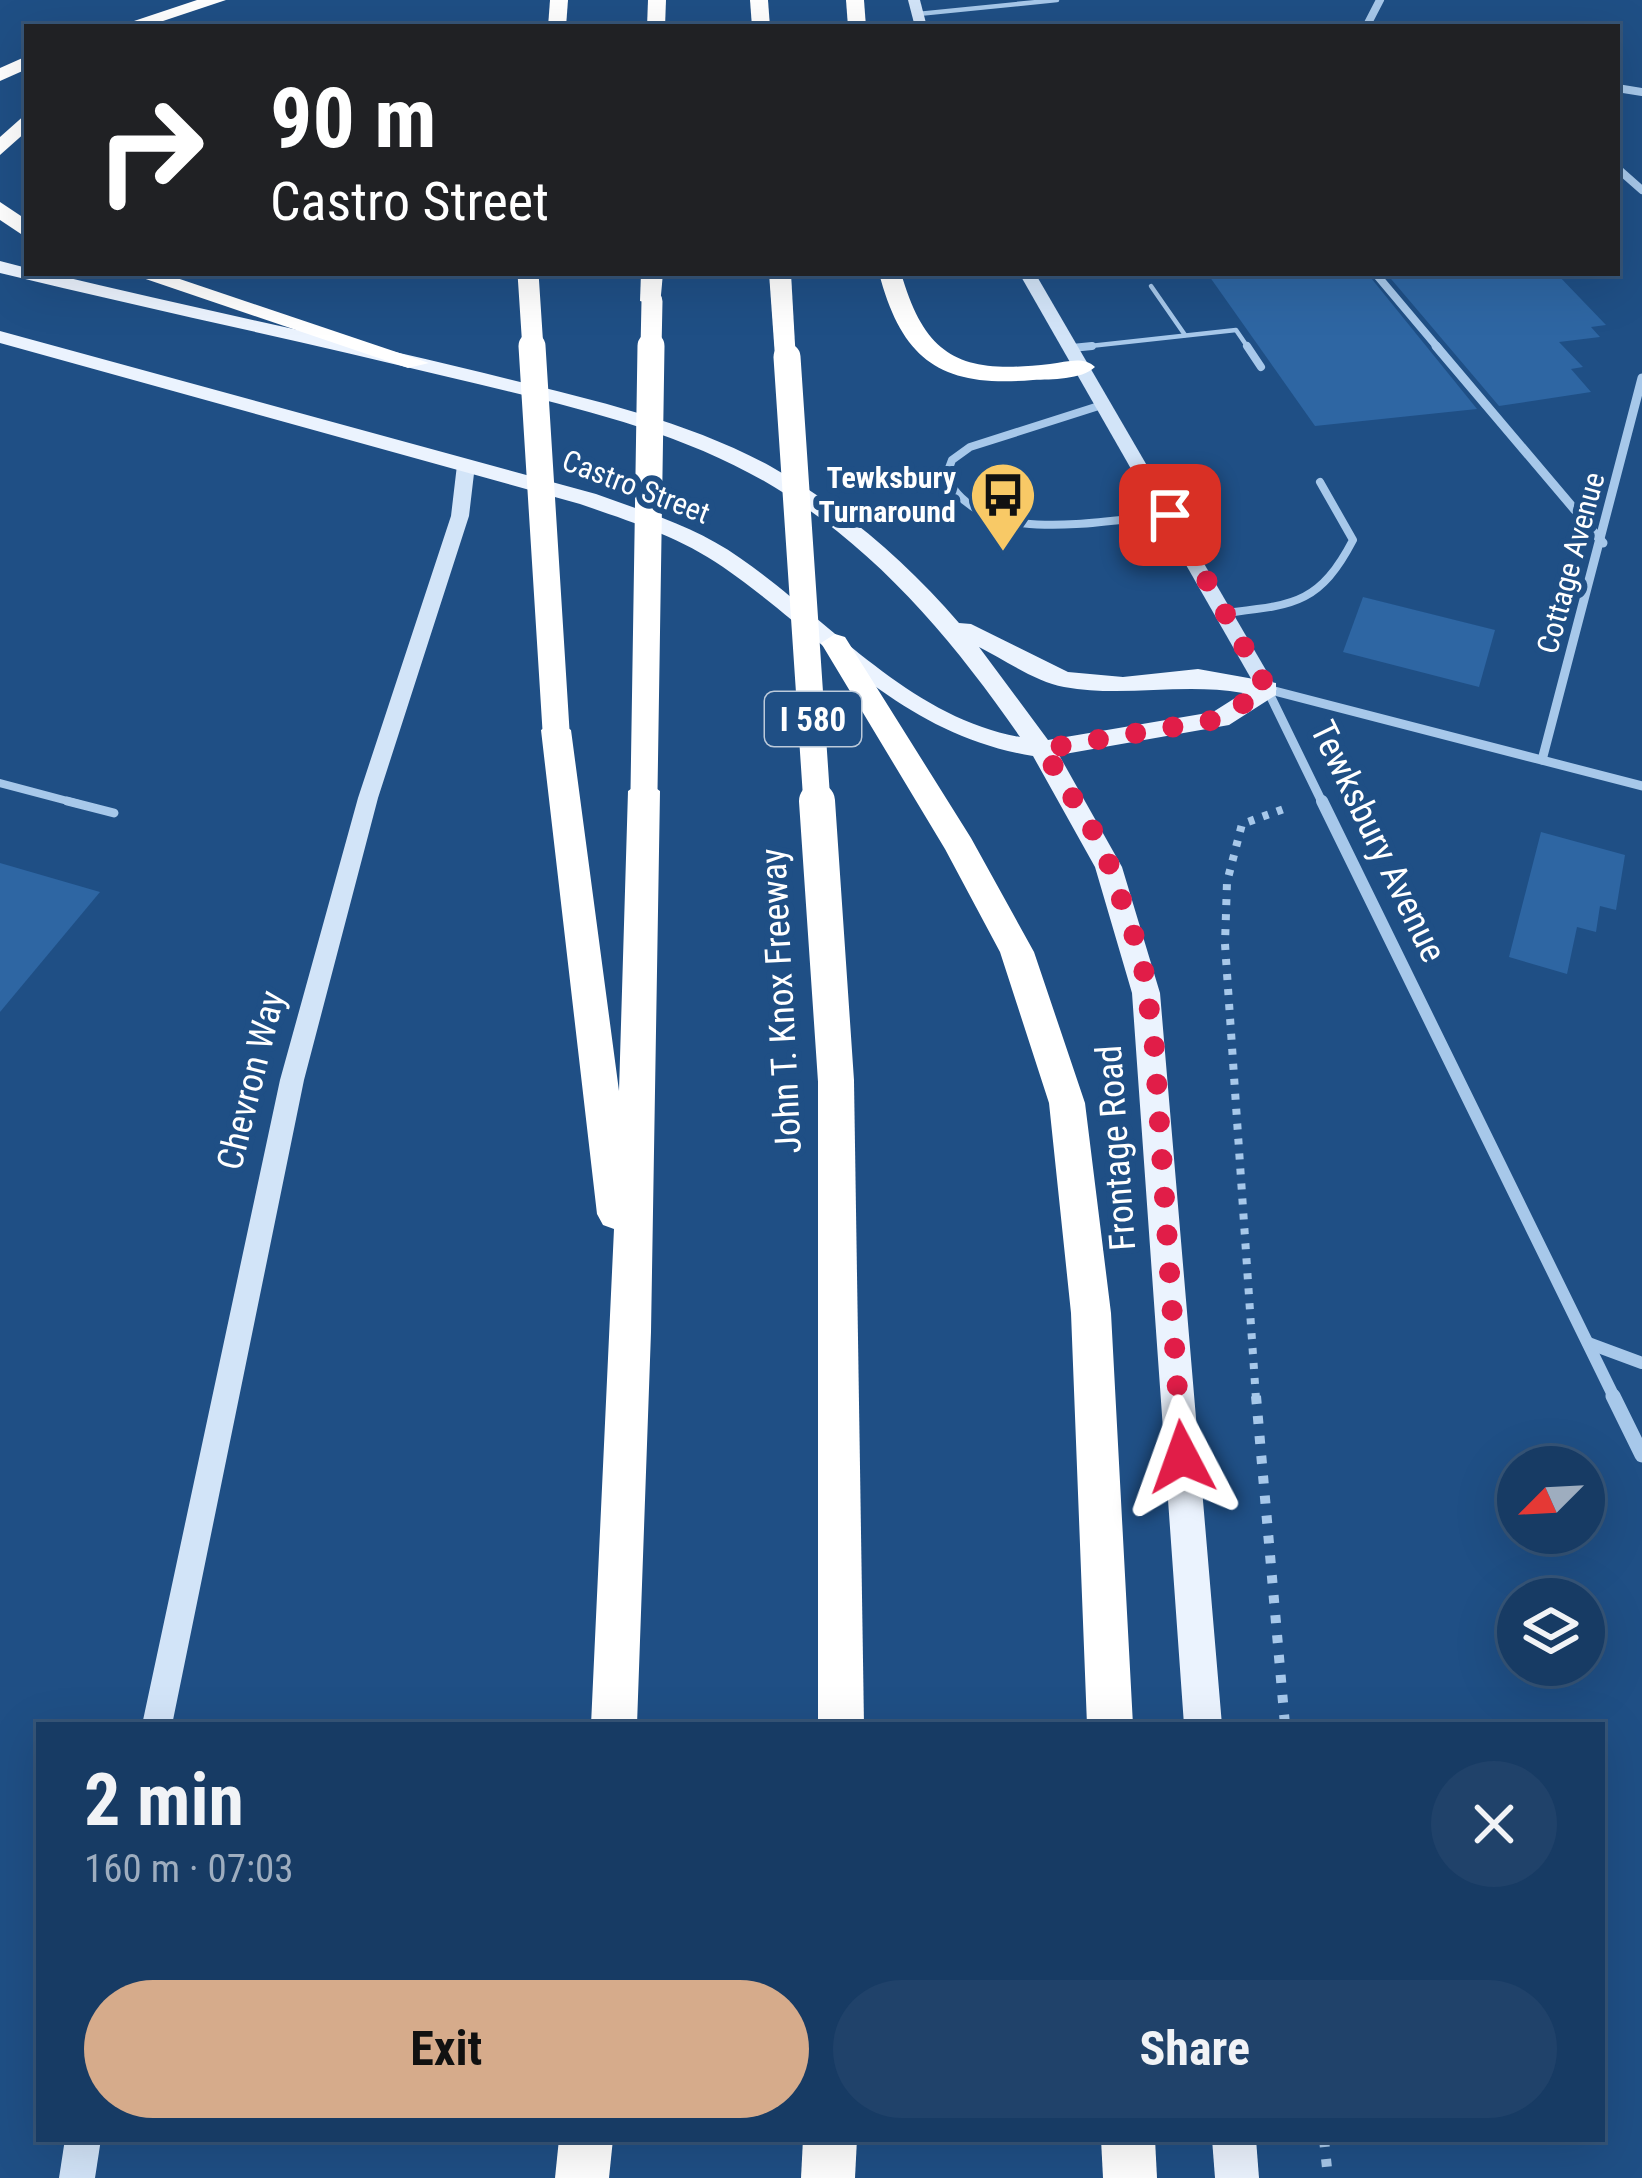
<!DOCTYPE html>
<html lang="en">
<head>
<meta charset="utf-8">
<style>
  :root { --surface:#173b64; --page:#20426a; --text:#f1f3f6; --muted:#9eadbf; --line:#365578; --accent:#d6ab8b }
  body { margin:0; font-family:"Roboto Condensed",sans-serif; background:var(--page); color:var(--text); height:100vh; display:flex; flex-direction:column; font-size:45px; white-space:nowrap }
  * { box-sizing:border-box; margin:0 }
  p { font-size:39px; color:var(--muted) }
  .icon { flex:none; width:66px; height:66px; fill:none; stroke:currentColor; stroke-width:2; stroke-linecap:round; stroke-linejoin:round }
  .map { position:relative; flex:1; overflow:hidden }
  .details { position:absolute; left:36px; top:1722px; width:1569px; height:420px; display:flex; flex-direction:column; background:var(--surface); border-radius:0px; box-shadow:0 12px 48px #0002,0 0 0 3px var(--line) }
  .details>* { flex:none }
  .top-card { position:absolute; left:24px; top:24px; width:1596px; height:252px; border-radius:0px; box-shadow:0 12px 48px #0002,0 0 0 3px var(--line); background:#202124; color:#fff; overflow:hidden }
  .needle { width:78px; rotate:246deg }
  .controls { position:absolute; left:1497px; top:1446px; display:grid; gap:24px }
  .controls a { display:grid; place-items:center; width:108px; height:108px; border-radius:50%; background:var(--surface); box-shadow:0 12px 48px #0002,0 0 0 3px var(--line); font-size:60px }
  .pin { position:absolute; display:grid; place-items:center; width:102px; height:102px; color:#fff; margin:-51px; border-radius:24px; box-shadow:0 6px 18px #0006 }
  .me { position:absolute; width:132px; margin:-66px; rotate:356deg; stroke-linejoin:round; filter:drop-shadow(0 0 9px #0008) }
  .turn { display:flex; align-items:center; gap:42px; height:252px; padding:0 48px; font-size:54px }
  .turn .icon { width:156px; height:156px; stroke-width:2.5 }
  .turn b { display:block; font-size:84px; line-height:102px }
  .round { display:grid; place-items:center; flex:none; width:126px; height:126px; border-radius:63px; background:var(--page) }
  .headline { display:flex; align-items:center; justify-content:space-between; height:204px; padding:0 48px }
  h1 { font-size:72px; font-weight:700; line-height:90px }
  .cta { display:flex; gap:24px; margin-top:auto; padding:24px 48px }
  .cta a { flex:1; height:138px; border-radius:72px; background:var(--accent); color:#111; font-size:48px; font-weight:700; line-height:138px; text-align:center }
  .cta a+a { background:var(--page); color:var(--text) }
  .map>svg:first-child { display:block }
  .building { fill:#2e66a3 }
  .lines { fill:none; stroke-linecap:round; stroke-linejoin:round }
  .path-far2 { stroke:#a7c8ea; stroke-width:6; stroke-dasharray:4.5 8; stroke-linecap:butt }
  .path-far1 { stroke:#a7c8ea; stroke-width:8; stroke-dasharray:6 9; stroke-linecap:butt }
  .path { stroke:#a7c8ea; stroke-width:10; stroke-dasharray:8 12; stroke-linecap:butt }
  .lane-far2 { stroke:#a7c8ea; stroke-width:4.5 }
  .lane-far1 { stroke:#a7c8ea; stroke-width:8 }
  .lane { stroke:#a7c8ea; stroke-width:9 }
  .street-far3 { stroke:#a7c8ea; stroke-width:8 }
  .street-far2 { stroke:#a7c8ea; stroke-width:9 }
  .street-far1 { stroke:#a7c8ea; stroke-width:12 }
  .street { stroke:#a7c8ea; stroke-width:15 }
  .secondary { fill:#d2e4f8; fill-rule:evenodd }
  .primary { fill:#ebf3fe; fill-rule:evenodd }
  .highway { fill:#fff; fill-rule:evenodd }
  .highway-bridge-far2 { stroke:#fff; stroke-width:21 }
  .highway-bridge-far1 { stroke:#fff; stroke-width:27 }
  .highway-bridge { stroke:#fff; stroke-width:36 }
  .route { stroke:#e11d48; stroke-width:21; stroke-dasharray:0 37.8 }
  .labels { text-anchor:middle; stroke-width:12; stroke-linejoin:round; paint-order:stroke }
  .far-poi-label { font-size:30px; font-weight:bold; fill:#fff; stroke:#1f4f85; text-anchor:end }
  .far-street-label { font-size:30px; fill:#fff; stroke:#1f4f85 }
  .shield { fill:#1f4f85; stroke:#bccada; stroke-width:3 }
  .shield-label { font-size:33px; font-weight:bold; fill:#fff }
  .street-label { font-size:36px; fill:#fff; stroke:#1f4f85 }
</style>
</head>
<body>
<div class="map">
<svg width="1642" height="2178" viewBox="0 0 1642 2178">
  <rect width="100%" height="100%" fill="#1f4f85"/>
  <g class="building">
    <polygon points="1207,273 1367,273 1477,409 1315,426"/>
    <polygon points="1386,273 1556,273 1606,325 1591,327 1600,337 1559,342 1583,367 1571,369 1591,392 1499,406"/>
    <polygon points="1363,597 1495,630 1479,687 1343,652"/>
    <polygon points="1541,832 1625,855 1616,910 1600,906 1596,932 1577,927 1567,974 1509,957"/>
    <polygon points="0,863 100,892 0,1012"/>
  </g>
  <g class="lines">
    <polyline class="path-far2" points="860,484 900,483"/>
    <polyline class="path-far1" points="1256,1399 1225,944 1227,882 1242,824 1284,809"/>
    <g class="path">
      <polyline points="1256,1396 1285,1725"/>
      <polyline points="1324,2139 1328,2178"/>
    </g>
    <g class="lane-far2">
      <polyline points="918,14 1057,0"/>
      <polyline points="1151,286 1185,335"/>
      <polyline points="1072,348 1236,330 1249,349"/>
    </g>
    <g class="lane-far1">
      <polyline points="1247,346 1261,367"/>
      <polyline points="1072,348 1092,346"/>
      <path d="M 1105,404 L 970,447 L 952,460 L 946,476 C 980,550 1103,519 1170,515"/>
      <path d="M 1225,613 C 1293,605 1319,605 1353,540 L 1320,482"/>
      <polyline points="0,783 79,804"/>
    </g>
    <polyline class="lane" points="67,801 114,813"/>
    <g class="street-far3">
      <polyline points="1366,27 1380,0"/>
      <polyline points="1617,88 1642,92"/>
      <polyline points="1617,168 1642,190"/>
      <polyline points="1375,273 1439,349"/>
    </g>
    <g class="street-far2">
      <polyline points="1436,346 1603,543"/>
      <polyline points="1267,689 1323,804"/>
      <polyline points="1267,689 1642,786"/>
      <polyline points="1542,760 1642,378"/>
    </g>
    <g class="street-far1">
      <polyline points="1322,801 1615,1399"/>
      <polyline points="1588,1343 1642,1363"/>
    </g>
    <polyline class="street" points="1613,1396 1642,1455"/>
    <g class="secondary">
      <polygon points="908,0 920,0 927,27 915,27"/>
      <polygon points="1019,273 1035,273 1277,689 1274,694 1267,695 1257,689"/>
      <polygon points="466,460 475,465 469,516 378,798 304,1080 172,1725 142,1725 280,1080 358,798 451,516 457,465"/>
      <polygon points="65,2139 101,2139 95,2178 59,2178"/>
    </g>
    <g class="primary">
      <path d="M 0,261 L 27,268 L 27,273 L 48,273 C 193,308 339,338 484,373 C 580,397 682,418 770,466 C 841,506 905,560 959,623 L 971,624 L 1068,672 L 1123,677 L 1198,669 L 1276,683 L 1276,695 L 1229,725 L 1059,755 L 1122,867 L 1160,993 L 1222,1725 L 1184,1725 L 1132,993 L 1095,867 L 1033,756 C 900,734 828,640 723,567 C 680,537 629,521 580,504 L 0,343 L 0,331 L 596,494 C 645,512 697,527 740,558 C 828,619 910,718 1020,737 C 956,644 883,557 787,495 C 685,429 561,404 444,376 C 297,340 148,309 0,273 ZM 979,647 C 1005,660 1036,682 1064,687 C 1126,698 1181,682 1243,693 L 1213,712 L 1048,740 Z"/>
      <polygon points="1212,2139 1256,2139 1259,2178 1215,2178"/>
    </g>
    <g class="highway">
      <polygon points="197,0 226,0 145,27 116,27"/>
      <polygon points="550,0 568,0 566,27 548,27"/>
      <polygon points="648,0 666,0 665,27 647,27"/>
      <polygon points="750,0 768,0 770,27 752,27"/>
      <polygon points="846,0 864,0 866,27 848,27"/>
      <polygon points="27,56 27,69 0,81 0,68"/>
      <polygon points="27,113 27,131 0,155 0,137"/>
      <polygon points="0,202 27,220 27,238 0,220"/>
      <polygon points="128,273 162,273 429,363 408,368"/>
      <polygon points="641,273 663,273 660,306 640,301"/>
      <polygon points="769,273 791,273 796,362 775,357"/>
      <path d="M 879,273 L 901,273 C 926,360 963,374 1050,364 C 1067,362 1083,356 1095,367 C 1081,380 1052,379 1033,380 C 942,388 902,361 879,273 Z"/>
      <polygon points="835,634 845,637 971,838 1034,952 1085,1103 1111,1313 1133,1725 1087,1725 1071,1313 1049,1103 1000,952 945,849 821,643"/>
      <polygon points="556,720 571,730 619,1091 628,791 644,780 660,791 651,1332 637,1725 591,1725 614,1229 603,1225 597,1214 541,730"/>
      <polygon points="836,1067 849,1071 854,1081 864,1725 818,1725 818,1081 823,1071"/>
      <polygon points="559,2139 613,2139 609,2178 555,2178"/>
      <polygon points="803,2139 857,2139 855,2178 801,2178"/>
      <polygon points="1101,2139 1155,2139 1157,2178 1103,2178"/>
    </g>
    <g class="highway-bridge-far2">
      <polyline points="528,273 533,349"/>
      <polyline points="651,349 652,301"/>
    </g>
    <g class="highway-bridge-far1">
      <polyline points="532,346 556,730"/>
      <polyline points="787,357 817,804"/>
      <polyline points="644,791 651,346"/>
    </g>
    <polyline class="highway-bridge" points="817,801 836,1081"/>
  </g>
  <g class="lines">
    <polyline class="route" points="1170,515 1267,688 1220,719 1043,749 1103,847 1142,958 1154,1042 1182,1457"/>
  </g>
  <defs>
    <g id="bus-pin" transform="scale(3.45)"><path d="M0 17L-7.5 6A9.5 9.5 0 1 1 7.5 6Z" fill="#f8c966" stroke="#1f4f85"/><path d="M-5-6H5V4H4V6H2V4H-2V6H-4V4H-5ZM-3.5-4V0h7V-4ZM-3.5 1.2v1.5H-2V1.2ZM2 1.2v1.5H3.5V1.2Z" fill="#111"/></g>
  </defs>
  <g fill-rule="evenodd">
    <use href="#bus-pin" x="1003" y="495"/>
  </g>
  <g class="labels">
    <g class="far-poi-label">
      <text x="956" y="488">Tewksbury<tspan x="956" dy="34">Turnaround</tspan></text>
    </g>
    <g class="far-street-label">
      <text transform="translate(636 487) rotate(21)" y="10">Castro Street</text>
      <text transform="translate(1571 563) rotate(-75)" y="10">Cottage Avenue</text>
    </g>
    <rect class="shield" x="765" y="692" width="96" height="54" rx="9"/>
    <g class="shield-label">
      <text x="813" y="731">I 580</text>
    </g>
    <g class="street-label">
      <text transform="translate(1379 841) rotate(64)" y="13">Tewksbury Avenue</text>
      <text transform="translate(780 1001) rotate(-93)" y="13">John T. Knox Freeway</text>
      <text transform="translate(250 1080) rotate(-76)" y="13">Chevron Way</text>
      <text transform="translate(1115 1148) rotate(-94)" y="13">Frontage Road</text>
    </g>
  </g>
</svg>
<div class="controls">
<a><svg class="needle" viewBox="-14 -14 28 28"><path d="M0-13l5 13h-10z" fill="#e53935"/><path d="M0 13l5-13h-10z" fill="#9eadbf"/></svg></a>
<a><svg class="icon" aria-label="layers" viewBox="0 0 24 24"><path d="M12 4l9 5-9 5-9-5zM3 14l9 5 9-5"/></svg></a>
</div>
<div class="pin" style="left:1170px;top:515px;background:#d93025"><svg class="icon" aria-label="arrive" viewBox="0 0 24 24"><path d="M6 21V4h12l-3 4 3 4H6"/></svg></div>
<svg class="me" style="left:1182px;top:1457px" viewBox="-20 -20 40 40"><path d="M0-17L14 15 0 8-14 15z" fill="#e11d48" stroke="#fff" stroke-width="4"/></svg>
<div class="top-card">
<div class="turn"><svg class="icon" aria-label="right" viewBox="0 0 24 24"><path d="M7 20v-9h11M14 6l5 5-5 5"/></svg><div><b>90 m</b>Castro Street</div></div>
</div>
<section class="details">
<div class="headline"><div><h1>2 min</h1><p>160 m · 07:03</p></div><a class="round"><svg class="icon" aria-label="close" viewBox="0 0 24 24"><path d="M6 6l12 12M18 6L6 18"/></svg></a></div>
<div class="cta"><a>Exit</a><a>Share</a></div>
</section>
</div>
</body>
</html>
